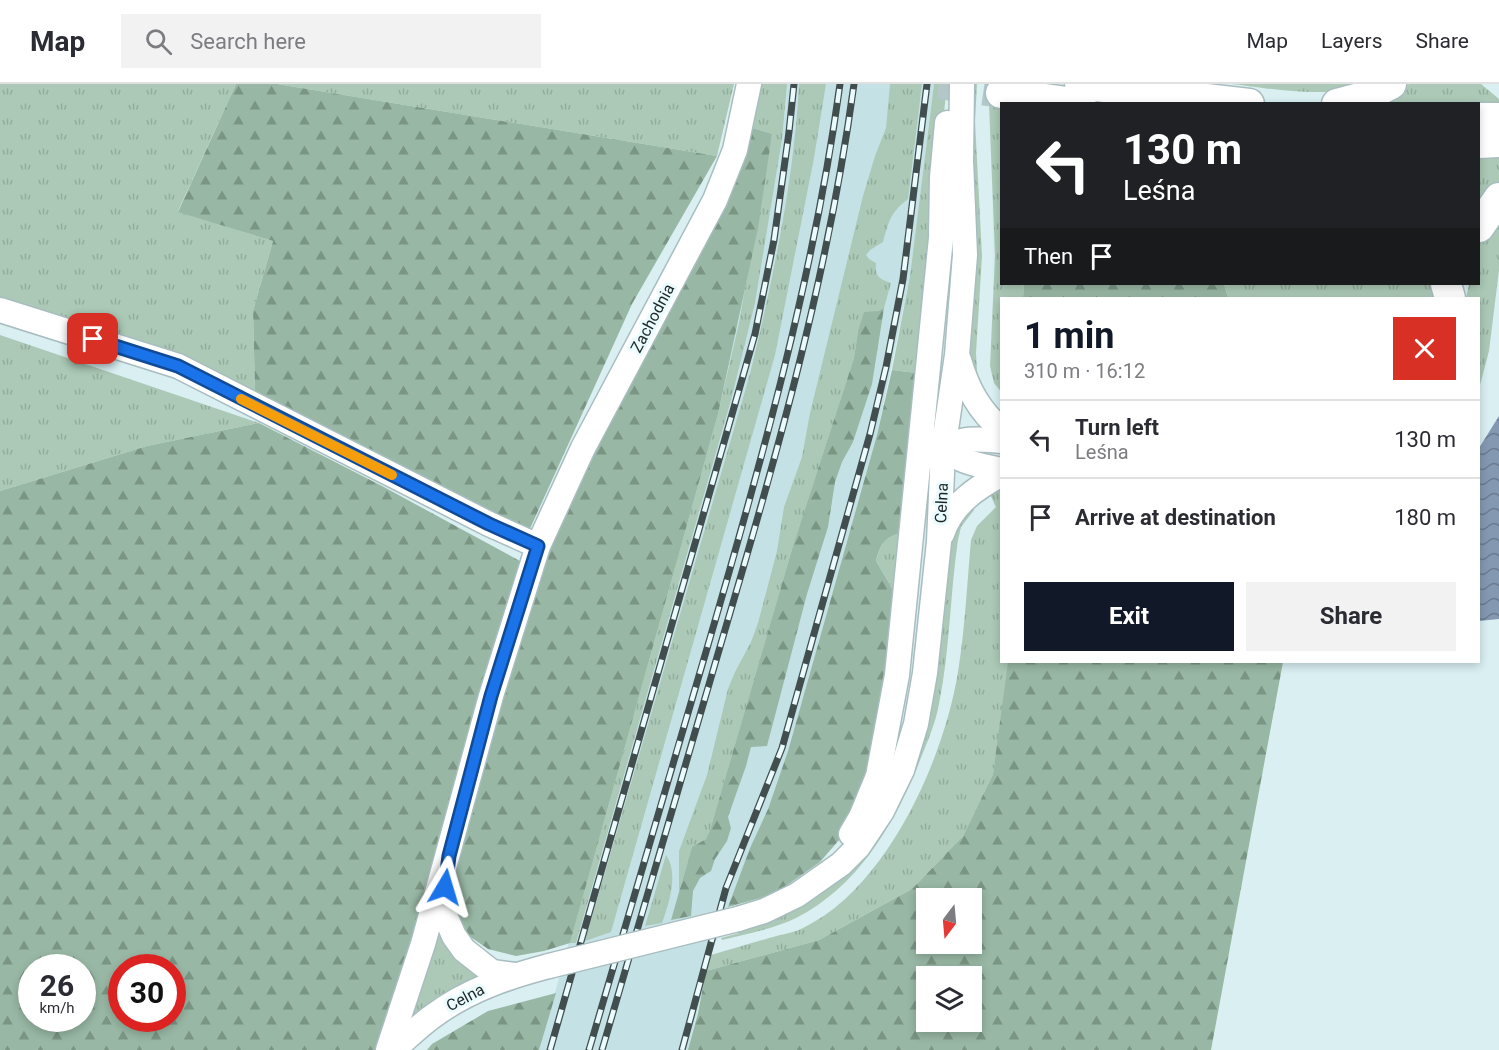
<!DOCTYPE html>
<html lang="en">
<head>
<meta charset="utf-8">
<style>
  :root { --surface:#fff; --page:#f2f2f3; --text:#2b2b33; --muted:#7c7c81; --line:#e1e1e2; --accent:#111827 }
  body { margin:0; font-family:Roboto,sans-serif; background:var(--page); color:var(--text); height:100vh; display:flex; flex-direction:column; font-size:22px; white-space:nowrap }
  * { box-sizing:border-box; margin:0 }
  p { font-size:20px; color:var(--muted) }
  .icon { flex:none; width:33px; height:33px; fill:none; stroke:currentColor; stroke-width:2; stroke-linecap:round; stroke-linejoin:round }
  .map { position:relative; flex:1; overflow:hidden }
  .sheet { position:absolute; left:1000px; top:213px; width:480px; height:366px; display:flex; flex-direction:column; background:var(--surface); border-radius:0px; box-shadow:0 3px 9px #0003 }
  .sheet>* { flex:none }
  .banner { position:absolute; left:1000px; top:18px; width:480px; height:183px; border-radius:0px; box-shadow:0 3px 9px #0003; background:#202124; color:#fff; overflow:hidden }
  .needle { width:39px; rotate:196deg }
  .fabs { position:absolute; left:916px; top:804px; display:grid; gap:12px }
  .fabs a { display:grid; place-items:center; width:66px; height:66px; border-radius:0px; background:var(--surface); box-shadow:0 3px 9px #0003; font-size:30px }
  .speed { position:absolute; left:18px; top:870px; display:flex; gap:12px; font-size:30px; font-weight:700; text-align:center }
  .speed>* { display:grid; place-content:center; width:78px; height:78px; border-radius:50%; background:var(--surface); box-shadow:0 3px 9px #0003; line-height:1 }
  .speed small { font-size:15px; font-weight:400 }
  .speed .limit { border:9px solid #d22; background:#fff; color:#111 }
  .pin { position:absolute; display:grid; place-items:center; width:51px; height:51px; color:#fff; margin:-26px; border-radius:12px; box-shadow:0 3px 9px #0006 }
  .me { position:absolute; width:66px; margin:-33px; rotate:7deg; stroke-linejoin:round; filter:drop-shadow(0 0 4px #0008) }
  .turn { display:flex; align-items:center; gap:21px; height:126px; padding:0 24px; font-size:27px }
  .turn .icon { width:78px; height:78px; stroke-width:2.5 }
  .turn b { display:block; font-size:42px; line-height:51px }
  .then { display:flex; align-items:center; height:57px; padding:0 24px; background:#0003; gap:12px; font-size:22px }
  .round { display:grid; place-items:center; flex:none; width:63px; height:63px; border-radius:0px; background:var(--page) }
  .summary { display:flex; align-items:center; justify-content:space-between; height:102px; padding:0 24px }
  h1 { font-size:36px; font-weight:700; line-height:45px; color:var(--accent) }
  .cta { display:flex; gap:12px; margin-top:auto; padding:12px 24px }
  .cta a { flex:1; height:69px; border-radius:0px; background:var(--accent); color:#fff; font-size:24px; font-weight:700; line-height:69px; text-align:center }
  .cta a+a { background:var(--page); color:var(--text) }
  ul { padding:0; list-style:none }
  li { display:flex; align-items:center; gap:18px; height:78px; padding:0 24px; border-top:2px solid var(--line) }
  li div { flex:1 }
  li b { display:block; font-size:22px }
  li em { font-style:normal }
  header { display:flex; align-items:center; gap:36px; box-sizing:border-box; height:84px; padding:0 30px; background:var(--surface); border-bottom:2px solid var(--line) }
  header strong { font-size:28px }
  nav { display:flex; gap:33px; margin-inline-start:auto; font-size:21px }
  .search { width:420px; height:54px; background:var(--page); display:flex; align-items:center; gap:15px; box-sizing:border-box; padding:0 21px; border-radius:0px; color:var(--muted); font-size:22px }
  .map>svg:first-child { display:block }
  .built { fill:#c4e2e6 }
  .grass { fill:url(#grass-tufts) }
  .forest { fill:url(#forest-firs); fill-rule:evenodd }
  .water { fill:url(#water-waves) }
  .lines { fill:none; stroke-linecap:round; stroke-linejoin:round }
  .major-tunnel { stroke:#b3c7c9; stroke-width:30; stroke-dasharray:30 15; stroke-linecap:butt }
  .minor-casing { stroke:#a8bdc0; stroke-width:27 }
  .major-casing { stroke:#a8bdc0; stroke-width:33 }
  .minor { stroke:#fff; stroke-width:24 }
  .major { stroke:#fff; stroke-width:30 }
  .rail-casing { stroke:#424d4e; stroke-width:7 }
  .rail { stroke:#eafbfe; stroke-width:4.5; stroke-dasharray:14; stroke-linecap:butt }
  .minor-bridge-casing { stroke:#a8bdc0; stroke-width:27; stroke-linecap:butt }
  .minor-bridge { stroke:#fff; stroke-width:24 }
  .route-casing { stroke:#114b97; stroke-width:15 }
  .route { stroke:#1a73e8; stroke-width:10 }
  .slow { stroke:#f59e0b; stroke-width:10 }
  .labels { text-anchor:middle; stroke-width:6; stroke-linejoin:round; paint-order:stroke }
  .street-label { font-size:16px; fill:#1d2526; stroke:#eafbfe }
</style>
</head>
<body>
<header>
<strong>Map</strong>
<div class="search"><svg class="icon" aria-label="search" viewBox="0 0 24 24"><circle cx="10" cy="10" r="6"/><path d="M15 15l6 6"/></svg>Search here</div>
<nav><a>Map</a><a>Layers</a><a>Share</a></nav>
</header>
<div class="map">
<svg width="1499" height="966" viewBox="0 0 1499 966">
  <defs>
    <pattern id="grass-tufts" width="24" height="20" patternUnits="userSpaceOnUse" patternTransform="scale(1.5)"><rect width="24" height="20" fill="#abc9b6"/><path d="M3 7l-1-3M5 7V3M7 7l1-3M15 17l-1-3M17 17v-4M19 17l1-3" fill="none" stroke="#93ac9c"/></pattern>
    <pattern id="forest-firs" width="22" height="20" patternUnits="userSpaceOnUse" patternTransform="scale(1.5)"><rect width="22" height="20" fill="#98b7a4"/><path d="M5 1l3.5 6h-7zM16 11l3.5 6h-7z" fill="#7b9585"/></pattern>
    <pattern id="water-waves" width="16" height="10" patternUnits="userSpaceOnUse" patternTransform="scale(1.5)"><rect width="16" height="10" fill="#8498b2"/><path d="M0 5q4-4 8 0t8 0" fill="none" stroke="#6b7c91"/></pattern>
  </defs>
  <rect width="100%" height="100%" fill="#d9eff2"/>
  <polygon class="built" points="777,0 934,0 910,192 877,351 788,667 768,725 750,764 711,871 688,966 539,966 621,671"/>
  <g class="grass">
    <polygon points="0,0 236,0 178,127 273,157 253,227 255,310 0,218"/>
    <polygon points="277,0 734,0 717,72"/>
    <polygon points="759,0 787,0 782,55 755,219 731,316 576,859 570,859 718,330 739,239 772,50 753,44"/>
    <path d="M 799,0 L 826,0 L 814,74 L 775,271 L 611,848 L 585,857 L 750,290 C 773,195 794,97 799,0 Z"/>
    <path d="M 890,0 L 922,0 L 908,115 C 890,129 889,137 883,158 L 870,166 L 866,171 L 869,175 L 876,179 C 875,192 878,195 891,199 L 884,224 L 878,227 L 858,247 L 854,274 L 793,462 L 710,746 L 706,755 L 692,763 L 679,808 L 679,767 L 707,691 L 728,605 L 735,588 L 751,558 L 758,539 L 777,467 L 784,423 L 802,373 L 810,329 L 863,112 L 875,72 L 886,44 Z"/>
    <polygon points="934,0 947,0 917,289 892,286 910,192"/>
    <polygon points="969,0 977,0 975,37 982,172 976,269 977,287 980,301 968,282"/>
    <path d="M 1232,0 L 1362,0 C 1329,16 1267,4 1232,0 Z"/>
    <polygon points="1409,0 1481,0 1499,15 1499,25 1479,20 1377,19"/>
    <polygon points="995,19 1002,20 1002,200 1024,200 1023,214 1002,214 1002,309 994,299 990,282 995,172 989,20"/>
    <polygon points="1499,70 1499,101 1479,125 1479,71"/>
    <polygon points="1499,125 1499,186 1489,267 1479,305 1479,214 1466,214 1469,200 1479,200 1479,162 1486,146"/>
    <polygon points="1224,200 1437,200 1439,214 1228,214"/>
    <polygon points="0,251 259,339 147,362 0,407"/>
    <path d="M 1002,401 L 1002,578 L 1008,578 L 1009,585 L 993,690 L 963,752 L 912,805 L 819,856 L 706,887 L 711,871 C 732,865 752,859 773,853 C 782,850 794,849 803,844 C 887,804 944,675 958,588 C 965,545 967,500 971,456 L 977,442 L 996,423 L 988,406 Z"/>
    <path d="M 973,420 L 974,426 L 961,443 L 958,456 C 950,510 950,566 939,620 C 935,642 925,663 917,684 C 891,745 857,803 796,834 C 773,845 747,850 722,856 L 721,854 L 739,849 L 738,846 L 765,839 L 791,828 L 820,810 L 844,789 L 894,720 L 953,444 Z"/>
    <path d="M 902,449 L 896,511 L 876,477 C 880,461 885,452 902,449 Z"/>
    <path d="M 666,771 C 679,790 669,819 662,839 L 645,842 Z"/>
    <polygon points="436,847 443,847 482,890 437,913 412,932"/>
  </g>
  <g class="forest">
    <polygon points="236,0 277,0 717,72 632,220 528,449 255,310 253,227 273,157 178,128"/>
    <polygon points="753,44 772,50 758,144 718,330 570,859 544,867 516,872 488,865 472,854 465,848 457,827 455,815 454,793 459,771 487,667 548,469 609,335 732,99"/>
    <polygon points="1024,200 1224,200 1228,214 1023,214"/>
    <polygon points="884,224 872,300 853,358 842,378 835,398 828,443 807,510 767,662 751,663 746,682 728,733 731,744 727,757 715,775 711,787 700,794 693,807 691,832 671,836 692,763 706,755 710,746 793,462 854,274 858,247 864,228 878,227"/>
    <path d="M 892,286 L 917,289 L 902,449 C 885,452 880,461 876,477 L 896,511 L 871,694 L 846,748 L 820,778 L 783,804 L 764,813 L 728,823 L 750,764 L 768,725 L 788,667 L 877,351 Z"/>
    <path d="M 259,339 L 382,402 L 520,477 L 384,956 L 377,966 L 0,966 L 0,407 L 147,362 ZM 32,884 L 82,884 L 82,934 L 32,934 ZM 122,884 L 172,884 L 172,934 L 122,934 Z"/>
    <path d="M 1008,578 L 1283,578 L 1211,966 L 688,966 L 698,929 L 706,887 L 819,856 L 912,805 L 963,752 L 993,690 ZM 927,814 L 972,814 L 972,860 L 927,860 ZM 927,892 L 972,892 L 972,938 L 927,938 Z"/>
    <polygon points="556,909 539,966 427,966 432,960 488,927"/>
  </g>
  <polygon class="water" points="1499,332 1499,535 1479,537 1479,364"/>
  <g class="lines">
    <polyline class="major-tunnel" points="939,0 1001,9"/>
    <g class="minor-casing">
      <g id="minor">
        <polyline points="0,226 178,282 489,440 538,462"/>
        <path d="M 959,276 C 967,304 979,327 1002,346"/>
        <path d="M 936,356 C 952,377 977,381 1002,386"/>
        <path d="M 936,373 C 958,351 974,355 1002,357"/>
        <path d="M 942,450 C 952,420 976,404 1002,390"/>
        <polyline points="851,750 861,733 878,692 897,591 941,154 942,93 947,39"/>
        <polyline points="445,804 444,829 454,852 464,866 492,888 515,891"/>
        <polyline points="738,835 764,827 797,811 841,780 858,763 882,727 902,686 916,640 925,589 939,458 943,366 957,271 965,171 961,77 962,0"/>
        <polyline points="388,966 423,860 491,612 538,462 583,364 715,116 735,66 749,0"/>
        <path d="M 393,966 C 406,955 419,942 433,932 C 468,906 507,893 549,882"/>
      </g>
    </g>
    <g class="major-casing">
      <g id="major">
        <polyline points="1080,0 1249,20"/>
        <polyline points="1001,9 1081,20"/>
        <polyline points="1337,20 1367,12 1391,0"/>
        <polyline points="1479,34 1499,34"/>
        <polyline points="1479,59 1499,58"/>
        <polyline points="1479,143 1499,114"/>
        <polyline points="1446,200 1450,214"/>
      </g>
    </g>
    <use href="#minor" class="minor"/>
    <use href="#major" class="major"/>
    <g class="rail-casing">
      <g id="rail">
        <polyline points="550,966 755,250 774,156 789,48 794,0"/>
        <path d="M 589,966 C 629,831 668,696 708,561 C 762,376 814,191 840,0"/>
        <path d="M 602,966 C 642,830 682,693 722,556 C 777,371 828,192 854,0"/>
        <polyline points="682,966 726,804 782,664 870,350 886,283 903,195 927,0"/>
      </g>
    </g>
    <use href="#rail" class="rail"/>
    <g class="minor-bridge-casing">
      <polyline id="minor-bridge" points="549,882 738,835"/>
    </g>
    <use href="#minor-bridge" class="minor-bridge"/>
  </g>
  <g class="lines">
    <g class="route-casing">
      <polyline id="route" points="93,255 178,282 489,440 538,462 491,612 449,772 445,803"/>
    </g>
    <use href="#route" class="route"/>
    <polyline class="slow" points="241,315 392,391"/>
  </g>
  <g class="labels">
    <g class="street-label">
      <text transform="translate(652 234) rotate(-62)" y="6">Zachodnia</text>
      <text transform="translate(941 419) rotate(-87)" y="6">Celna</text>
      <text transform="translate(465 913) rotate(-28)" y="6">Celna</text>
    </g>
  </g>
</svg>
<div class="fabs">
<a><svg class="needle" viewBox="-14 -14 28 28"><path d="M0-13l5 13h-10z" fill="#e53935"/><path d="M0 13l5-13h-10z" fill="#7c7c81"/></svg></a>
<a><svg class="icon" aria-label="layers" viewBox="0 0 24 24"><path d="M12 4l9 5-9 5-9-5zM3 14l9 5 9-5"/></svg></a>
</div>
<div class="speed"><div>26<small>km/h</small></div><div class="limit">30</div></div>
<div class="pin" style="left:93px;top:255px;background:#d93025"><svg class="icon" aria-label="arrive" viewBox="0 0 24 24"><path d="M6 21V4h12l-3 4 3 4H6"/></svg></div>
<svg class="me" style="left:445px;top:803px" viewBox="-20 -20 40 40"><path d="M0-17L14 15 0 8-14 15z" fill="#1a73e8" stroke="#fff" stroke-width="4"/></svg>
<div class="banner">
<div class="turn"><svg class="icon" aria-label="left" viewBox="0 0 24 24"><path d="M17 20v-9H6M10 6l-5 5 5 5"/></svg><div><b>130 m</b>Leśna</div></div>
<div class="then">Then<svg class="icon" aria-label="arrive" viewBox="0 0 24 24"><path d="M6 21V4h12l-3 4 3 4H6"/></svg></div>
</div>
<section class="sheet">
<div class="summary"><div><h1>1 min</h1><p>310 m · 16:12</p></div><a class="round" style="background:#d93025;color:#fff"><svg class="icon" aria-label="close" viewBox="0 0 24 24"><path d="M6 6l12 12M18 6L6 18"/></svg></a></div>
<ul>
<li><svg class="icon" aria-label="left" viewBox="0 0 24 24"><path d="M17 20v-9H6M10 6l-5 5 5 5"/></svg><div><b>Turn left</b><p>Leśna</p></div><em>130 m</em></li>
<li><svg class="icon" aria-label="arrive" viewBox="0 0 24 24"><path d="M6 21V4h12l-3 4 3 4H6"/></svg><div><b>Arrive at destination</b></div><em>180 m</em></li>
</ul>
<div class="cta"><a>Exit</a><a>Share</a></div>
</section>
</div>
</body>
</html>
